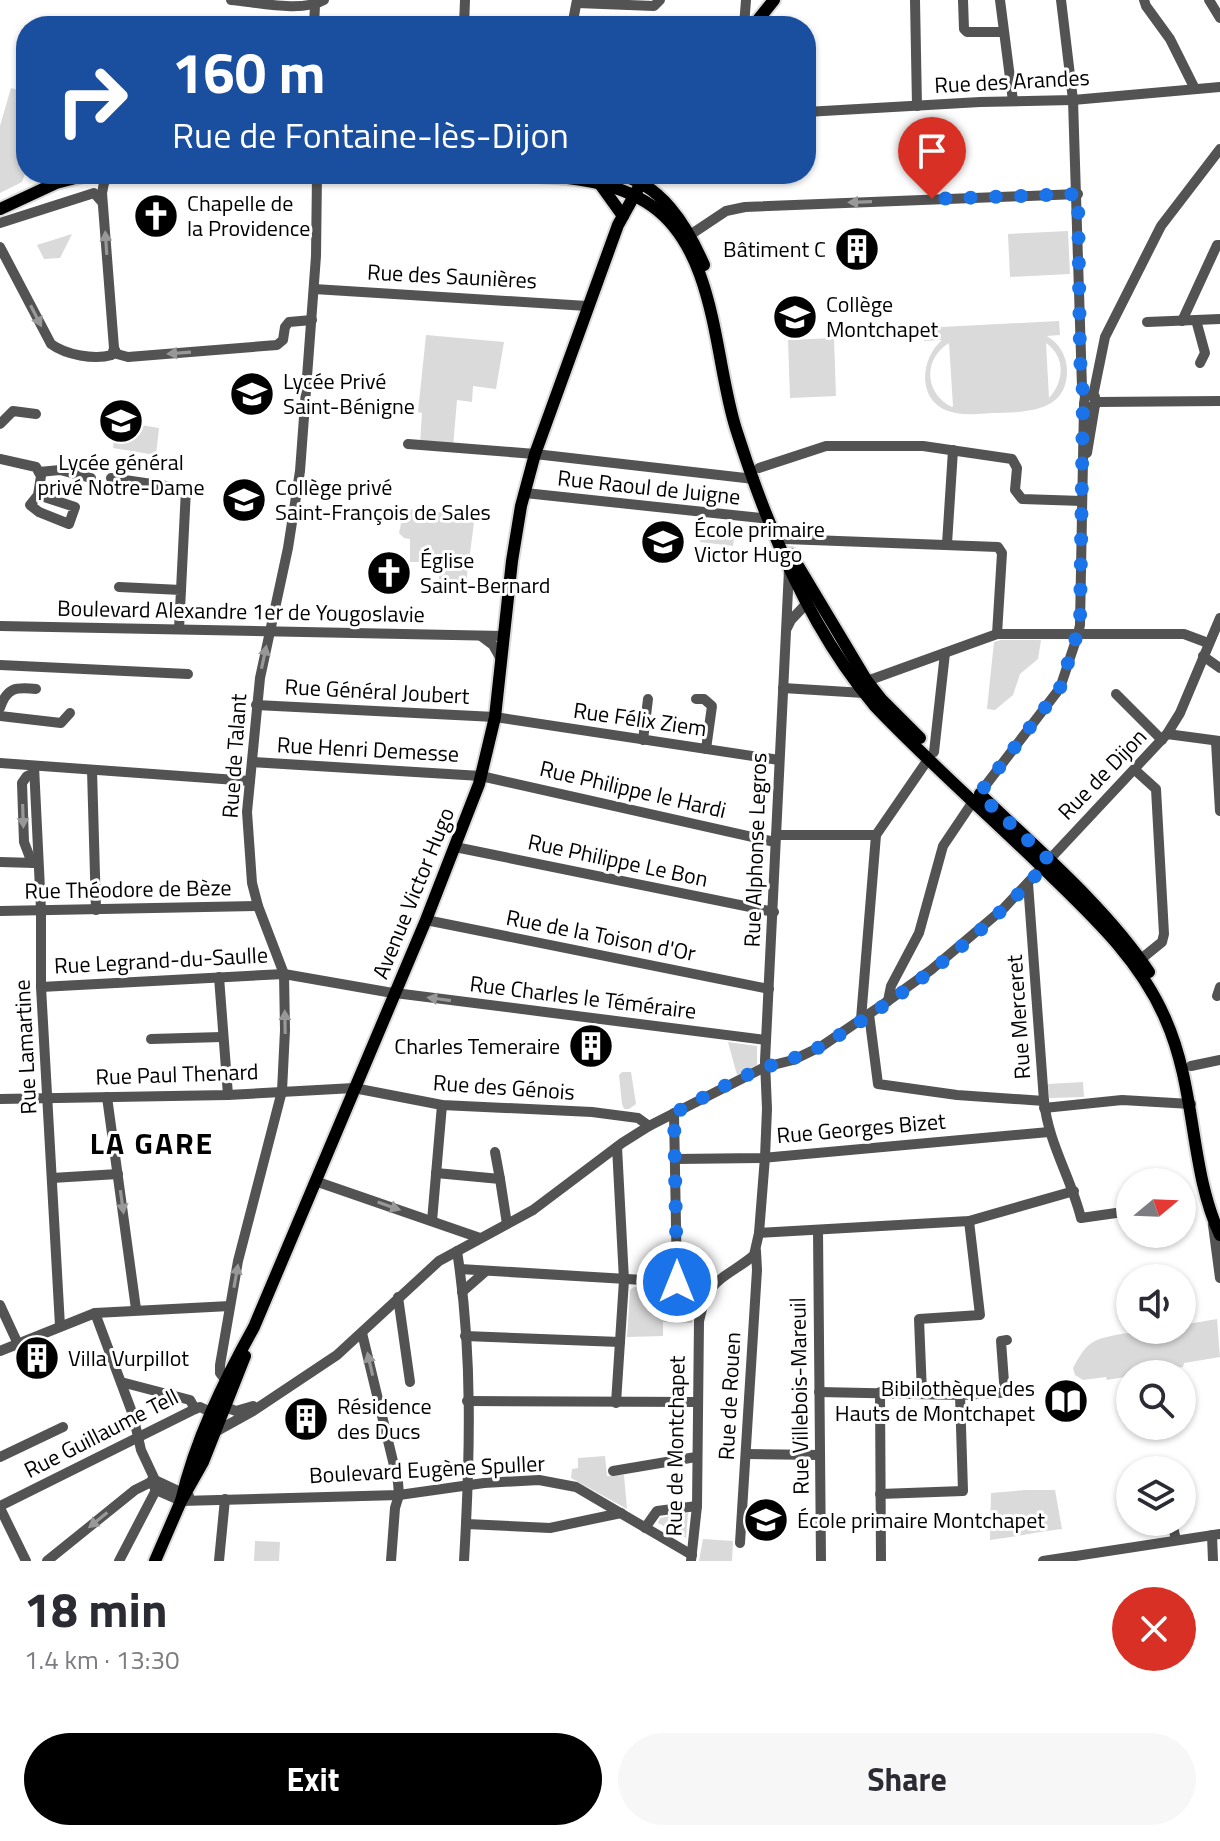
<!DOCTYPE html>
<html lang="en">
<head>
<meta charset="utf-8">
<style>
  :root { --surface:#fff; --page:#f7f7f7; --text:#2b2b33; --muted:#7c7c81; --accent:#000 }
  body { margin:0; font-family:"Titillium Web",sans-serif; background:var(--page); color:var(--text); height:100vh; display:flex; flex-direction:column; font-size:30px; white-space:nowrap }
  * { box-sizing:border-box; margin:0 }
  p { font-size:26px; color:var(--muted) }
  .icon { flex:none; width:44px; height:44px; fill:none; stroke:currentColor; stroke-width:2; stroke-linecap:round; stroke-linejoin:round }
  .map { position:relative; height:1561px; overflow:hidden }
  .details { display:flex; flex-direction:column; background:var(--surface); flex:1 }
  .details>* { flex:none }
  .hud { position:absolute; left:16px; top:16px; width:800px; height:168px; border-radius:32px; box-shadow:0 2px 6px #0004; background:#1a4fa0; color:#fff; overflow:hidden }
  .needle { width:52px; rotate:71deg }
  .buttons { position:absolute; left:1116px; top:1168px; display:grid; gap:16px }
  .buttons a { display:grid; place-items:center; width:80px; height:80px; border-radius:50%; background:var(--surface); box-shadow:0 2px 6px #0004; font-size:40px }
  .pin { position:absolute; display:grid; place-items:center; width:68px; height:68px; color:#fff; margin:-82px -34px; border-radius:50% 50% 50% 0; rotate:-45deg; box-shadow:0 0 8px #0007 }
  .pin .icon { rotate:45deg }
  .me { position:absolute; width:88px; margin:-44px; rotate:0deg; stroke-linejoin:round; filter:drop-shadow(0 0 6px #0008) }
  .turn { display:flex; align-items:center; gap:28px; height:168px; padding:0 24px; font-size:36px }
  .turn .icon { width:104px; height:104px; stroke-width:2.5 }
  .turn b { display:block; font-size:56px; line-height:68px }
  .round { display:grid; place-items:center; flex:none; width:84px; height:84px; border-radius:42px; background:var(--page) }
  .overview { display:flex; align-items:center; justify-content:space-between; height:136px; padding:0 24px }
  h1 { font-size:48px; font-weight:700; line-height:60px }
  .button { display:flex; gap:16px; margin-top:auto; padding:16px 24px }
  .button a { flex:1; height:92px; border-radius:48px; background:var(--accent); color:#fff; font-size:32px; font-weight:700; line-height:92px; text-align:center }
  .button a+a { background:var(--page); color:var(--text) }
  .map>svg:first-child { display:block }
  .green { fill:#dadada; fill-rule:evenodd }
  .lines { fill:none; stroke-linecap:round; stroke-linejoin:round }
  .major-casing { stroke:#dbdbdb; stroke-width:16 }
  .minor { stroke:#535353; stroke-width:10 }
  .major { stroke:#000; stroke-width:12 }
  .oneway { fill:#989898 }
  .route { stroke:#1a73e8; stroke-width:14; stroke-dasharray:0 25.2 }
  .labels { text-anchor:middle; stroke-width:6; stroke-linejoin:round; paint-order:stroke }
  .street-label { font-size:22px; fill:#000; stroke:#fff }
  .poi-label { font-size:22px; fill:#000; stroke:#fff; text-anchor:start }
  .district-label { font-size:30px; font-weight:bold; letter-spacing:2px; fill:#000; stroke:#fff }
</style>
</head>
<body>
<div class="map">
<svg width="1220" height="1561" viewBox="0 0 1220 1561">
  <rect width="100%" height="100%" fill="#fff"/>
  <g class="green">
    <polygon points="11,88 26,92 26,171 22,182 0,193 0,126"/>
    <polygon points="1068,231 1070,274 1010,277 1008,234"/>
    <polygon points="72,234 60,258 44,259 37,245"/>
    <path d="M 1059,321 L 1060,335 L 1047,336 C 1059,343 1067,356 1067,371 C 1067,414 1022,412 991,413 C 977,414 962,416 948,411 C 917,400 920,359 942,340 L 924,341 L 923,328 ZM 949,343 L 953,406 L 952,407 C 924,393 923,359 949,343 ZM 1046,343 C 1065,356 1065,381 1049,398 Z"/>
    <polygon points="426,335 504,342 496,389 473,386 472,402 457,400 453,447 420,443 422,413 418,412"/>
    <polygon points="834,338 836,396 790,398 788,340"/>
    <polygon points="117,421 159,428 156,455 113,448"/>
    <polygon points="404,509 475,515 465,591 445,587 445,580 439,580 439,562 410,562 410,539 404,538 399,533"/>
    <polygon points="702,526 735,529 733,546 700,542"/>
    <polygon points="1001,640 1041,640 1038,659 1020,674 1013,695 995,710 987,709 994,642"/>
    <polygon points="728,1042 757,1046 757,1065 737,1075"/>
    <polygon points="622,1072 631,1072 636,1104 629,1109 624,1109 622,1104 619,1075"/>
    <polygon points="1083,1082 1084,1097 1049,1098 1048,1084"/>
    <polygon points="634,1287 700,1290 692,1323 663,1322 663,1336 627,1337 630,1290"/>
    <path d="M 1217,1319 L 1220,1357 L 1184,1363 L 1183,1367 L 1107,1380 L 1106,1377 L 1083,1380 L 1075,1375 L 1073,1368 C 1078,1359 1084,1347 1093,1342 C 1110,1332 1161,1330 1182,1330 L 1182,1325 Z"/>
    <polygon points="605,1456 607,1476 624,1475 627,1509 571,1478 572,1469 578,1468 578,1458"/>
    <path d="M 1026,1490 L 1055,1490 L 1062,1529 C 1037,1532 1015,1537 990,1540 L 991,1493 Z"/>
    <polygon points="688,1513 686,1538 658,1523 660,1518"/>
    <polygon points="703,1539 733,1541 732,1561 699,1561"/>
    <polygon points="255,1541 280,1542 279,1561 254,1561"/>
  </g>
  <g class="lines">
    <g class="major-casing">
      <g id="major">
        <polyline points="753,26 774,0"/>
        <path d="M 476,174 C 534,177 602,171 652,206 C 717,252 714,360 736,429 C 766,524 809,628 874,705 C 928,762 988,814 1044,869 C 1090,914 1139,958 1165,1018 C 1197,1089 1189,1169 1220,1235"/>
        <path d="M 615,174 C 661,182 687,226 704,265"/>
        <polyline points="600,184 623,216"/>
        <polyline points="0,209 56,183 91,174"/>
        <polyline points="791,554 867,681 881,699 920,738"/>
        <path d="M 980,794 C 1036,848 1106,907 1149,972"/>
        <path d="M 181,1501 C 195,1440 224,1381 254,1327 L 426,920 L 479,784 L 495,717 L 512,561 L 521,506 L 535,454 L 618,225 L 646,174"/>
        <polyline points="155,1561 181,1501 203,1462 245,1356"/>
      </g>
    </g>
    <g class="minor">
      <path d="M 231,0 C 256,2 302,13 324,0"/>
      <polyline points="915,0 917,106"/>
      <polyline points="963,0 964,29 967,32 1003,32"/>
      <polyline points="1000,0 1013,101"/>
      <polyline points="1061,0 1073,100 1082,387 1085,396 1084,404 1089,408 1095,405 1095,397 1089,395 1085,396"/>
      <polyline points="1144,0 1146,6 1170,39 1195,89"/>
      <polyline points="1209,0 1220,18"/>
      <polyline points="577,3 654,6 660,0"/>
      <polyline points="314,26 315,5"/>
      <polyline points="464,26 465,0"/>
      <polyline points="572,26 577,0"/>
      <polyline points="744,26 746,0"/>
      <polyline points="806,112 980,102 1073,100 1220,87"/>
      <polyline points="110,174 104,183 102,193 114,348 117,354 128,357 277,345 283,340 285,327 289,322 312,320"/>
      <polyline points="0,223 94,193 102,202"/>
      <polyline points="690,235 726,211 745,207 1078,194"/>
      <path d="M 0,247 L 51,344 C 66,355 94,360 112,355 L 114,348"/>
      <polyline points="314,289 587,306"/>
      <polyline points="1196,320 1205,353 1200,363"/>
      <polyline points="1182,321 1217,245 1220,245"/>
      <polyline points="1147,322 1220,319"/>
      <polyline points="1093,396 1105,337 1161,226 1220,149"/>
      <polyline points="1096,402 1220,401"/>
      <polyline points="0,424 13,411 36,414"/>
      <polyline points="408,444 535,454 754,479"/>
      <polyline points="1087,453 1095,405"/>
      <polyline points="0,459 36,467 41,476 38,495 75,507 69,524 39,512 30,505 38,495"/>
      <polyline points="759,468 826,446 923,446 1012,459 1017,468 1015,490 1022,499 1082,501"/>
      <polyline points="39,472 60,470 91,478"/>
      <polyline points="111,478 186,489 181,590"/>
      <polyline points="525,493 761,518 767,514"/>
      <polyline points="785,539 998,547 1002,553 997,634"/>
      <polyline points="947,544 953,450"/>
      <polyline points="119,587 181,590 179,629"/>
      <polyline points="0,626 503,636"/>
      <polyline points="787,628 791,620 808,602"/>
      <polyline points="481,636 493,645 501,659"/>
      <polyline points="1203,656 1220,668"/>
      <polyline points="0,665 188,674"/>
      <polyline points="867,681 997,634 1184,634 1208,643"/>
      <polyline points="783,688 864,693"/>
      <polyline points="1116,694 1162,740"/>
      <polyline points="696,699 704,699 712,706 706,749"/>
      <polyline points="256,705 495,717 779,760"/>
      <path d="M 0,708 C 7,687 16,687 36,689"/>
      <polyline points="0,716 61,723 70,713"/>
      <polyline points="1167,734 1220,741"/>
      <polyline points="643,740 648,699"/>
      <polyline points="1216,742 1220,811"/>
      <polyline points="934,752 945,653"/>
      <polyline points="252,762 481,776 775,842"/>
      <polyline points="0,763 250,781"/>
      <polyline points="34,766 41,910 41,987 60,1326"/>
      <polyline points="92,770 96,910"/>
      <polyline points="1135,770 1156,789 1164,934 1162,942 1141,959"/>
      <polyline points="979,794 1060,688 1078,634 1080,625 1084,404"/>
      <polyline points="776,835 876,835"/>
      <polyline points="455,847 774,912"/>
      <polyline points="0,862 35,863"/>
      <polyline points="32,863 24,842 22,783 27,776 34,773"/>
      <path d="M 1028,883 L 1044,1101 C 1048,1142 1071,1178 1081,1218 L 1130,1211"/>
      <polyline points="0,911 258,906"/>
      <polyline points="426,920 769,989"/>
      <polyline points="219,977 228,1095"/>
      <polyline points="41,987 284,974 387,992 766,1040"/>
      <polyline points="1217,996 1220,987"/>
      <polyline points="888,1001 891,986 919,933 943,846 974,800"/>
      <polyline points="869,1014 878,1084 957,1095 1044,1101"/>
      <polyline points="861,1019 876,835 929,758"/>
      <polyline points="151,1039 222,1037"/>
      <polyline points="1191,1066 1220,1060"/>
      <polyline points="107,1097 136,1309"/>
      <polyline points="0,1099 228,1095 354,1088 442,1105 592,1112 638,1118 649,1126"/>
      <polyline points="1044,1108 1122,1100 1191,1104"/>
      <polyline points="674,1113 677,1282"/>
      <polyline points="495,1152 500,1179"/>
      <polyline points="676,1159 761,1158 1049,1132"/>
      <polyline points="436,1173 500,1179 507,1224"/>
      <polyline points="52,1178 118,1174"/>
      <polyline points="315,1181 480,1238"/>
      <polyline points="432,1221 442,1105"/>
      <polyline points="1213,1225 1220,1278"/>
      <polyline points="818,1230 821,1561"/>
      <polyline points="759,1233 969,1221 1074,1191"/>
      <path d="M 457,1251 C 473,1353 470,1459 464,1561"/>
      <polyline points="460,1269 677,1282 705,1284 712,1289"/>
      <polyline points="462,1292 486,1271"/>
      <polyline points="398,1297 410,1382"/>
      <polyline points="0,1305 18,1344"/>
      <polyline points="95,1313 133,1415 141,1450 155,1480 189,1496"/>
      <polyline points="362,1333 398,1482 399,1495 395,1508 391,1561"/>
      <polyline points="465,1336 620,1342"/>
      <polyline points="1007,1340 1001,1341 1004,1382 1009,1392"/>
      <polyline points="0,1351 95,1313 230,1306"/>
      <polyline points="225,1379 220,1373 220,1365 238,1261 282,1091 285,1030 284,974 258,906 252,883 247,812 260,678 288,548 300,471 316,256 317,174"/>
      <polyline points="121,1382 190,1400 195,1409"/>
      <polyline points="819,1392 960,1395 1016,1392"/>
      <polyline points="880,1392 881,1561"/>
      <polyline points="922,1393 919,1319 980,1315 969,1221"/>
      <polyline points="467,1401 697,1402"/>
      <polyline points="616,1403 624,1280 617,1147"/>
      <polyline points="225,1407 236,1411 253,1406"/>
      <polyline points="215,1432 253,1411 337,1355 439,1261 533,1210 622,1143 649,1126 765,1067 793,1060 822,1046 888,1001 931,970 1004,908 1167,734 1180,713 1220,618"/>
      <polyline points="746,1454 820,1455"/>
      <polyline points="0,1457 63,1427"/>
      <polyline points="613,1471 696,1457"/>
      <polyline points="151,1481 156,1490 181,1501 399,1495 484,1483 539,1480 576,1487 692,1555"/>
      <polyline points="880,1494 963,1491 960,1395"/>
      <polyline points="0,1506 195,1409 200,1407 217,1415"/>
      <polyline points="0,1508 26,1561"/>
      <polyline points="1172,1522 1176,1540"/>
      <polyline points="466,1524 550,1528 621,1513"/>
      <polyline points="645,1528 657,1511 697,1506"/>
      <polyline points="1212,1535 1213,1561"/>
      <polyline points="740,1543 757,1270 756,1251"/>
      <polyline points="47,1561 135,1490 155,1480"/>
      <polyline points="119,1561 156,1490"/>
      <polyline points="219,1561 225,1499"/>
      <path d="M 691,1561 L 697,1506 L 699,1321 C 701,1313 703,1303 707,1295 C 717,1276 739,1269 754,1255 L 759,1233 L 765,1157 L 767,1109 L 765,1061 L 789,570"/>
      <polyline points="1043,1561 1220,1534"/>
    </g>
    <use href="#major" class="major"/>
  </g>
  <defs><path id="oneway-solid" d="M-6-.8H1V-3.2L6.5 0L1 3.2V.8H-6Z" transform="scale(2)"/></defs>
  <g class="oneway">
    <use href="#oneway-solid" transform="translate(860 202) rotate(178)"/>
    <use href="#oneway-solid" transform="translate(106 243) rotate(-94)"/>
    <use href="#oneway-solid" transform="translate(36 316) rotate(63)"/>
    <use href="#oneway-solid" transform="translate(179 353) rotate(176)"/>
    <use href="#oneway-solid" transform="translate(264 657) rotate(-78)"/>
    <use href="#oneway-solid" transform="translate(23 816) rotate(88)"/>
    <use href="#oneway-solid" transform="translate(439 999) rotate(-172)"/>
    <use href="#oneway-solid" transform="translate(285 1022) rotate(-91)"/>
    <use href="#oneway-solid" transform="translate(122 1202) rotate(82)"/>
    <use href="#oneway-solid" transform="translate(389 1206) rotate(19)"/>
    <use href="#oneway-solid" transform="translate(236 1276) rotate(-80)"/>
    <use href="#oneway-solid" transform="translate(370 1364) rotate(-103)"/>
    <use href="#oneway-solid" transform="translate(98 1520) rotate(141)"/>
  </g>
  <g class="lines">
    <path class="route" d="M 677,1282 L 674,1113 C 704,1098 735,1078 767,1067 C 786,1060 805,1056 823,1045 C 900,999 992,929 1049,860 L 979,794 L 1060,688 L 1080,625 L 1083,400 L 1085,396 L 1082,387 L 1080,357 L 1078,194 L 932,199"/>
  </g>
  <defs>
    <g id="church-disc" transform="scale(2.3)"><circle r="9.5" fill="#000" stroke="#fff"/><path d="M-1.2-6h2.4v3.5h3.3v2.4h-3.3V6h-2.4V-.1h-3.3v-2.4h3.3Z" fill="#fff"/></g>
    <g id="building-disc" transform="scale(2.3)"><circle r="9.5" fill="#000" stroke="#fff"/><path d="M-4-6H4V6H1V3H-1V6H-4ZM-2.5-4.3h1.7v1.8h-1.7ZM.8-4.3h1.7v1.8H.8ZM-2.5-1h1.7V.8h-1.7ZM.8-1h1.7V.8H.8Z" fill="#fff"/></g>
    <g id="school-disc" transform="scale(2.3)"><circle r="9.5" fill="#000" stroke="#fff"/><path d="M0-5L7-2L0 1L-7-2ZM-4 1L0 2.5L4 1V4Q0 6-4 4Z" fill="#fff"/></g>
    <g id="library-disc" transform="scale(2.3)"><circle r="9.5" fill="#000" stroke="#fff"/><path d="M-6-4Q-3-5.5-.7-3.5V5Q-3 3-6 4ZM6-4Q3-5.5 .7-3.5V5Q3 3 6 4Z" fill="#fff"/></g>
  </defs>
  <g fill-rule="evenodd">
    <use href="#church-disc" x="156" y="216"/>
    <use href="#building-disc" x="857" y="249"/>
    <use href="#school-disc" x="795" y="317"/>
    <use href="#school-disc" x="252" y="394"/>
    <use href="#school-disc" x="121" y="421"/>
    <use href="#school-disc" x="244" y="500"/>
    <use href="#school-disc" x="663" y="542"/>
    <use href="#church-disc" x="389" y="573"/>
    <use href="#building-disc" x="591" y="1046"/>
    <use href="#building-disc" x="37" y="1358"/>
    <use href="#library-disc" x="1066" y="1401"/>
    <use href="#building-disc" x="306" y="1419"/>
    <use href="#school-disc" x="766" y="1520"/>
  </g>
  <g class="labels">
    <g class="street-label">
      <text transform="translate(1012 81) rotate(-3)" y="8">Rue des Arandes</text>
      <text transform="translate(452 276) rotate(3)" y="8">Rue des Saunières</text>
      <text transform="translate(649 487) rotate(6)" y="8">Rue Raoul de Juigne</text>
      <text transform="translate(241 611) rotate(1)" y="8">Boulevard Alexandre 1er de Yougoslavie</text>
      <text transform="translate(377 691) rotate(3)" y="8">Rue Général Joubert</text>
      <text transform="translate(640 719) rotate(8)" y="8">Rue Félix Ziem</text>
      <text transform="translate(368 749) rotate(3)" y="8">Rue Henri Demesse</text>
      <text transform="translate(234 756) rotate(-86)" y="8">Rue de Talant</text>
      <text transform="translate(1102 774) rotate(-46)" y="8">Rue de Dijon</text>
      <text transform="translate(633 789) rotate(13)" y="8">Rue Philippe le Hardi</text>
      <text transform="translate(755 850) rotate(-88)" y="8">Rue Alphonse Legros</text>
      <text transform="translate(618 860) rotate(12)" y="8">Rue Philippe Le Bon</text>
      <text transform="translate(128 889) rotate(-1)" y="8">Rue Théodore de Bèze</text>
      <text transform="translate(413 893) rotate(-68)" y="8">Avenue Victor Hugo</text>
      <text transform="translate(601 935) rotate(11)" y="8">Rue de la Toison d'Or</text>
      <text transform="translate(161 960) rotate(-3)" y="8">Rue Legrand-du-Saulle</text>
      <text transform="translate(583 997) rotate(7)" y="8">Rue Charles le Téméraire</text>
      <text transform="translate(1018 1017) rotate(-94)" y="8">Rue Merceret</text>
      <text transform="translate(25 1047) rotate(-93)" y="8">Rue Lamartine</text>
      <text transform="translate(177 1074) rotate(-2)" y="8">Rue Paul Thenard</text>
      <text transform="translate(504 1087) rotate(4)" y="8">Rue des Génois</text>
      <text transform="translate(861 1128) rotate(-5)" y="8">Rue Georges Bizet</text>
      <text transform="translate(729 1396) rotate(-87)" y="8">Rue de Rouen</text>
      <text transform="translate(799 1396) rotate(-91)" y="8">Rue Villebois-Mareuil</text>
      <text transform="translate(101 1433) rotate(-27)" y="8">Rue Guillaume Tell</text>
      <text transform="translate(675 1446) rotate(-89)" y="8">Rue de Montchapet</text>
      <text transform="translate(427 1469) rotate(-3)" y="8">Boulevard Eugène Spuller</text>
    </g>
    <g class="poi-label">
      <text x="187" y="211">Chapelle de<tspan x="187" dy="25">la Providence</tspan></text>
      <text x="826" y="257" text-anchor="end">Bâtiment C</text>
      <text x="826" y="312">Collège<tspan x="826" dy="25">Montchapet</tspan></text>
      <text x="283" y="389">Lycée Privé<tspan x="283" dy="25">Saint-Bénigne</tspan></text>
      <text x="121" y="470" text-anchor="middle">Lycée général<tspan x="121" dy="25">privé Notre-Dame</tspan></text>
      <text x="275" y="495">Collège privé<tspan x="275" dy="25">Saint-François de Sales</tspan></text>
      <text x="694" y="537">École primaire<tspan x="694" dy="25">Victor Hugo</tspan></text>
      <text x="420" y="568">Église<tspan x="420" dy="25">Saint-Bernard</tspan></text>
      <text x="560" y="1054" text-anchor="end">Charles Temeraire</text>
      <text x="68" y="1366">Villa Vurpillot</text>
      <text x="1035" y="1396" text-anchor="end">Bibilothèque des<tspan x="1035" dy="25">Hauts de Montchapet</tspan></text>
      <text x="337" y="1414">Résidence<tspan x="337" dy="25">des Ducs</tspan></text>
      <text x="797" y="1528">École primaire Montchapet</text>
    </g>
    <g class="district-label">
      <text x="152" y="1154">LA GARE</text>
    </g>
  </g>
</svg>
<div class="buttons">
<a><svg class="needle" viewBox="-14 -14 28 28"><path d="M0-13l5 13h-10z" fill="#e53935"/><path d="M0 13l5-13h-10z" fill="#7c7c81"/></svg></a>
<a><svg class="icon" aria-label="sound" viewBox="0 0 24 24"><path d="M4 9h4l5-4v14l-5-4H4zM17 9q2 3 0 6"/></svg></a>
<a><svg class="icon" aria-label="search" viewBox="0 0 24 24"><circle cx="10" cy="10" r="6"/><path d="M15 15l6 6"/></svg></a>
<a><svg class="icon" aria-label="layers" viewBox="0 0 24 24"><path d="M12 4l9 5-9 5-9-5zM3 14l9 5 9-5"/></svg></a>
</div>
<div class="pin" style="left:932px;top:199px;background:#d93025"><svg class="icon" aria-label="arrive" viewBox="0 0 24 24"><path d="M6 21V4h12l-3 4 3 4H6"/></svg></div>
<svg class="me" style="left:677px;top:1282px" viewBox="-20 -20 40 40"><circle r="17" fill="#1a73e8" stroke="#fff" stroke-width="3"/><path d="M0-11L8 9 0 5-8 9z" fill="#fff"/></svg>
<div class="hud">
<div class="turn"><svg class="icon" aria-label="right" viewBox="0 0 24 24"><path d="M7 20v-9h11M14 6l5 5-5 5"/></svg><div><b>160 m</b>Rue de Fontaine-lès-Dijon</div></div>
</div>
</div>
<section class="details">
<div class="overview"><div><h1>18 min</h1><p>1.4 km · 13:30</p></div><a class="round" style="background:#d93025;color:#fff"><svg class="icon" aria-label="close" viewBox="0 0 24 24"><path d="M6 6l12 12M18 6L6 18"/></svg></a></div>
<div class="button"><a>Exit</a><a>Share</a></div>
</section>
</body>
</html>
